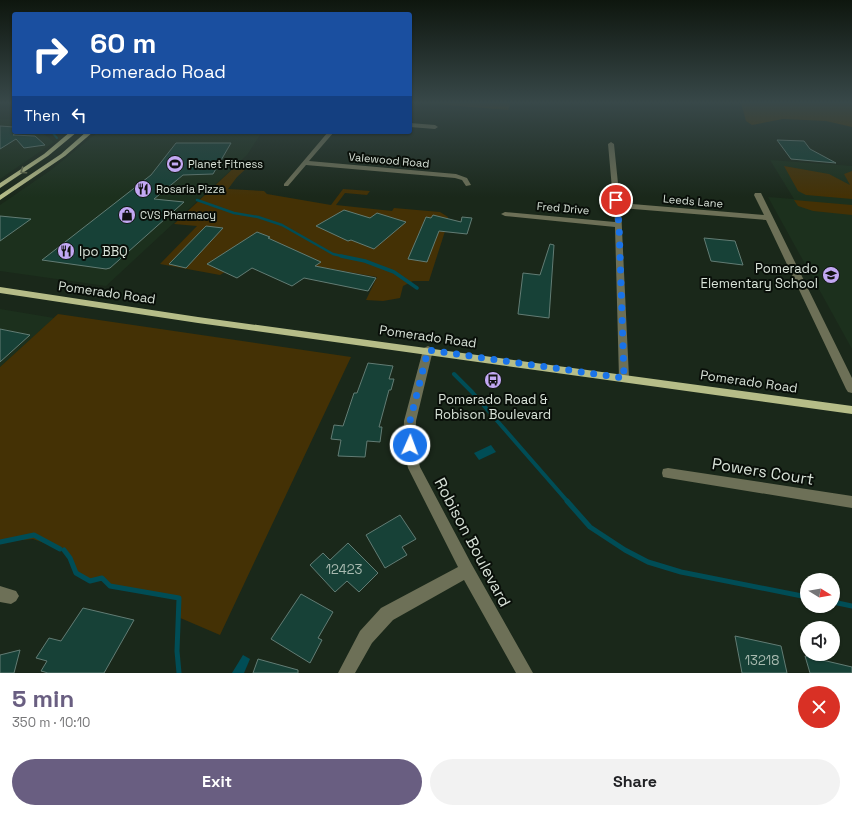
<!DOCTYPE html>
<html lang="en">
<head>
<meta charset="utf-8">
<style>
  :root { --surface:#fff; --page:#f2f2f2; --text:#202124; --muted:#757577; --accent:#695e81 }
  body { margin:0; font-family:"Space Grotesk",sans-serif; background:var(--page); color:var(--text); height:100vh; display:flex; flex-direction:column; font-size:15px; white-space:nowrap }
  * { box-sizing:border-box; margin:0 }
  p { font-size:13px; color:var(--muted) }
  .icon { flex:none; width:22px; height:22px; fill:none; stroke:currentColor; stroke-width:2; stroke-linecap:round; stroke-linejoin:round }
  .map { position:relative; height:673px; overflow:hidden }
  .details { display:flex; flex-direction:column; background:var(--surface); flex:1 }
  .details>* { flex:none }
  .top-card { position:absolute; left:12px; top:12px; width:400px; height:122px; border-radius:4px; box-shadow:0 1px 3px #0004; background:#1a4fa0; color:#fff; overflow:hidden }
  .needle { width:26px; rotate:101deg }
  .controls { position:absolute; left:800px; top:573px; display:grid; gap:8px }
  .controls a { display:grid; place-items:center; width:40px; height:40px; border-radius:50%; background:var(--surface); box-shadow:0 1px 3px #0004; font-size:20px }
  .pin { position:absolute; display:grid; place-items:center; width:34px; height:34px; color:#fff; margin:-17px; border:2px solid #fff; border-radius:50%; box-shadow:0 1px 4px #0007 }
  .me { position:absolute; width:44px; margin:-22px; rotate:2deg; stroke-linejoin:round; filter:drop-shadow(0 0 3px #0008) }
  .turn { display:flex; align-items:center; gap:14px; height:84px; padding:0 12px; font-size:18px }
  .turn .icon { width:52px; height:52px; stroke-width:2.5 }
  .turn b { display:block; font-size:28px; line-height:34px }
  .then { display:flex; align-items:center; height:38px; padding:0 12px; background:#0003; gap:8px; font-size:15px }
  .round { display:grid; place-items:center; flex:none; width:42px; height:42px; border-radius:21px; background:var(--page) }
  .head { display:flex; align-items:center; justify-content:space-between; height:68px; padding:0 12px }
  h1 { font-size:24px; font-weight:700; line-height:30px; color:var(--accent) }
  .button { display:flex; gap:8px; margin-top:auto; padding:8px 12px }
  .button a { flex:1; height:46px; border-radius:24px; background:var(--accent); color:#fff; font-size:16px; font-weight:700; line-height:46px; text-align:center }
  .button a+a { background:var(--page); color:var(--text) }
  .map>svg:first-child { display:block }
  .built { fill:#1c301d }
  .green { fill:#443105 }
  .water { fill:#004d56 }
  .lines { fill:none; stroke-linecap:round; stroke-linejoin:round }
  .stream-far4 { stroke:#004d56; stroke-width:2 }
  .stream-far3 { stroke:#004d56; stroke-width:2.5 }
  .stream-far2 { stroke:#004d56; stroke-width:3.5 }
  .stream-far1 { stroke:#004d56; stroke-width:4 }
  .stream { stroke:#004d56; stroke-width:5 }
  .building { fill:#174137; stroke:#627c74 }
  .minor { fill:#6d7057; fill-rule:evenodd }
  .major { fill:#b6bd88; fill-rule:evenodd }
  .oneway { stroke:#686f4f }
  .route { stroke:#1a73e8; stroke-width:7; stroke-dasharray:0 12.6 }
  .labels { text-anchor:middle; stroke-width:4; stroke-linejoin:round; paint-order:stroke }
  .far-street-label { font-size:11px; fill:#d8e2d8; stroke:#090f09 }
  .far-poi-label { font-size:11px; fill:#d8e2d8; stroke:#090f09; text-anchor:start }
  .poi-label { font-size:13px; fill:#d8e2d8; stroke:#090f09; text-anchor:start }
  .street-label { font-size:13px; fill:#d8e2d8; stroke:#090f09 }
  .near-number-label { font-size:13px; fill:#a8bab0 }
  .near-street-label { font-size:16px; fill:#d8e2d8; stroke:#090f09 }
</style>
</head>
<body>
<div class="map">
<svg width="852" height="673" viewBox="0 0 852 673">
  <rect width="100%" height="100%" fill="#1a281a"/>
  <g class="built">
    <polygon points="0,119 14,120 14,132 41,132 54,142 0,179"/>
    <polygon points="98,132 262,132 247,155 106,286 0,271 0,205 51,170"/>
    <polygon points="770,160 852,166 852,349 768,197 794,199"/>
    <polygon points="0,309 54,318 0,367"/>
  </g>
  <g class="green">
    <polygon points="411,102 511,102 508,110"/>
    <polygon points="733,102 852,102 852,127 826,121 783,119 752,125 746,121 741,103"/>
    <polygon points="239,163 249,166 237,177 228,189 264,191 267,194 331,205 343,189 370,191 367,195 345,193 336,205 392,211 394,208 440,212 448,217 447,225 429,281 413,281 403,286 400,298 383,301 366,300 377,277 326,268 317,278 258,252 220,275 160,264 197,226 174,224"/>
    <polygon points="784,166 829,174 850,185 844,174 852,171 852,199 806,195 798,191"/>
    <polygon points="794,200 852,205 852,215 813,211 798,206"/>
    <polygon points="58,314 351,357 220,635 178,617 179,598 160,594 110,586 102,578 90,581 76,573 64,550 33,539 0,542 0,367"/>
  </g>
  <g class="water">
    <polygon points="491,445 496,452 479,460 474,453"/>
    <polygon points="243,655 250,659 244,673 232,673"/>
  </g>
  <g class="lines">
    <polyline class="stream-far4" points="52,132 57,138"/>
    <polyline class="stream-far3" points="197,200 234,213 258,217 282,225 333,254 346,257"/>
    <polyline class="stream-far2" points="341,256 365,261 394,272 417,288"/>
    <polyline class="stream-far1" points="454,374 472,392 568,502"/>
    <g class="stream">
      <polyline points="567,501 590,527 625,550 648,562 681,572 807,597"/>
      <polyline points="0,542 34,535 60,549"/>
      <polyline points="64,550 70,558 76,573 90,581 102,578 110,586 179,598 177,651 179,673"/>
      <polyline points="833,602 852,606"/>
    </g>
  </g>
  <g class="building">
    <polygon points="0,126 14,127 14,132 17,132 13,135 35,136 45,145 24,148 16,139 0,149"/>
    <polygon points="777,140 804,141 810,149 836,163 791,159"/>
    <polygon points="176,143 231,143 213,174 183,175 154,199 184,202 110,268 106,269 42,260 151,175"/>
    <polygon points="344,210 370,218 377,213 406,222 374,249 351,240 348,241 316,226"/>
    <polygon points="433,215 461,222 462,217 472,218 467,234 439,231 427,262 408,259 426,217 431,218"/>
    <polygon points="0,216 31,219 0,241"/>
    <polygon points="206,226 223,228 186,268 169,264"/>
    <polygon points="257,232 270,237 268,238 321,262 315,266 376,278 368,291 304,278 292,286 252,268 237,278 207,264"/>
    <polygon points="704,238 735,241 743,265 711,261"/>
    <polygon points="550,244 554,245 549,318 518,314 523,273 540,275"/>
    <polygon points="0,329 30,335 0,362"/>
    <polygon points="368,363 393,366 389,379 394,379 391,390 389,390 379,427 382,427 380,442 367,441 365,457 338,456 341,440 331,439 334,425 343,426 354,393 357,393"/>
    <polygon points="400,515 416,539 402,547 407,555 385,568 366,535"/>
    <polygon points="348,543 378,573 359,592 347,581 335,592 310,565 323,553 330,560"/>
    <polygon points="301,594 333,612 318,638 322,640 310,663 271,639"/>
    <polygon points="83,608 134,620 104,673 48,673 41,671 47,661 36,658 49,638 61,641"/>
    <polygon points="735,636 781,646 787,673 742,673"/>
    <polygon points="20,650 14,673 0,673 0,655"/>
    <polygon points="805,656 852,667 852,673 810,673"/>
    <polygon points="258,659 298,670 298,673 253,673"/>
  </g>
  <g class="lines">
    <g class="minor">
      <polygon points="410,123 435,125 438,127 435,129 410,127"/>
      <polygon points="328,132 334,132 309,161 456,174 467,178 471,185 466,186 462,180 455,178 306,165 288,186 284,186 284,184"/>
      <polygon points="611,142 614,144 620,203 764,215 754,195 755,193 761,193 852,378 852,393 848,392 846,389 766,220 621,208 629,378 628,381 620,381 619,378 615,227 505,216 501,214 505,212 615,222 608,144"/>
      <polygon points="428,346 432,348 433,350 416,421 415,445 420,467 472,565 533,673 516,673 464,580 393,620 372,643 355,673 338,673 360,631 381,608 458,567 408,468 403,445 404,421 423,350 424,348"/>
      <polygon points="668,468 852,496 852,508 668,478 663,477 662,473 663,469"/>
      <polygon points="0,586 16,591 19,596 16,601 11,604 0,602"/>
    </g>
    <g class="major">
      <polygon points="70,132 77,132 48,156 0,188 0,183 44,154"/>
      <polygon points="86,132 93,132 65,156 0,200 0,195 61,154"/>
      <polygon points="0,287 198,317 852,406 852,414 198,323 0,293"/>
    </g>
  </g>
  <defs><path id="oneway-chevron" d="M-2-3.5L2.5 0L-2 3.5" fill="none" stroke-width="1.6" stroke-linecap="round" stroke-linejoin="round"/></defs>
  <use class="oneway" href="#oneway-chevron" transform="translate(23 171) rotate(146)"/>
  <linearGradient id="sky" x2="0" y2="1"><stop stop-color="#0e160e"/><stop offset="0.52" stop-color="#384849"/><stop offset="1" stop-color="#384849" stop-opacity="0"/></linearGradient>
  <rect width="852" height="197" fill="url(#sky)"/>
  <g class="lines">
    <polyline class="route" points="410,445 410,421 428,350 624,378 619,224 616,200"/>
  </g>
  <defs>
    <g id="stadium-disc" transform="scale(0.9)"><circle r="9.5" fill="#c2a8f3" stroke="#090f09"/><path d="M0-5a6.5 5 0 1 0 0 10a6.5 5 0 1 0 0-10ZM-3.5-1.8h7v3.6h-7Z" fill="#111"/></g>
    <g id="restaurant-disc" transform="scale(0.9)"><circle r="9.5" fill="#c2a8f3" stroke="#090f09"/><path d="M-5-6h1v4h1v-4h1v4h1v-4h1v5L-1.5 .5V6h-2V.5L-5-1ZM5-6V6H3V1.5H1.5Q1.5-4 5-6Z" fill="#111"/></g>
    <g id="shop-disc" transform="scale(0.9)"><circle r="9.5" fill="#c2a8f3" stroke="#090f09"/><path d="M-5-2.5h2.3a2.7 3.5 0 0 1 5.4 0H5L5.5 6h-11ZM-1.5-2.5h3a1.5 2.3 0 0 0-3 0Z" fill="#111"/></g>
    <g id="school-disc" transform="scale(0.9)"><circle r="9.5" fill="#c2a8f3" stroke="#090f09"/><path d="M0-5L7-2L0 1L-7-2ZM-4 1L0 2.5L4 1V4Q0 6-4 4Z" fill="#111"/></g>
    <g id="bus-disc" transform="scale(0.9)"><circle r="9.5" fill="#c2a8f3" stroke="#090f09"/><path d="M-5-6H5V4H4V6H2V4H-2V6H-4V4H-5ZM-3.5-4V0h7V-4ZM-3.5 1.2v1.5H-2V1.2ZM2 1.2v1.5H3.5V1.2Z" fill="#111"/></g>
  </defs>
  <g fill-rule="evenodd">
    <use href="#stadium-disc" x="175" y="164"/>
    <use href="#restaurant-disc" x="143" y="189"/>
    <use href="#shop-disc" x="127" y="215"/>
    <use href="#restaurant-disc" x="66" y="251"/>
    <use href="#school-disc" x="831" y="275"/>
    <use href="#bus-disc" x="493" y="380"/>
  </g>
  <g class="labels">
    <g class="far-street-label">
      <text transform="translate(389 160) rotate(5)" y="4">Valewood Road</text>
      <text transform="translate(693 201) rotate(5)" y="4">Leeds Lane</text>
      <text transform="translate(563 208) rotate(5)" y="4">Fred Drive</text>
    </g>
    <g class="far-poi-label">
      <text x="188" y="168">Planet Fitness</text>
      <text x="156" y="193">Rosaria Pizza</text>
      <text x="140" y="219">CVS Pharmacy</text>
    </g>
    <g class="poi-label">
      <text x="79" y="256">Ipo BBQ</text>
      <text x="818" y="273" text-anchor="end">Pomerado<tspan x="818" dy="15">Elementary School</tspan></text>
      <text x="493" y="404" text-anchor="middle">Pomerado Road &amp;<tspan x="493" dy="15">Robison Boulevard</tspan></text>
    </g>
    <g class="street-label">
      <text transform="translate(107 292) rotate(8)" y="5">Pomerado Road</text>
      <text transform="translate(428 336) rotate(8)" y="5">Pomerado Road</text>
      <text transform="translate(749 381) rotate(8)" y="5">Pomerado Road</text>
    </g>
    <g class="near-number-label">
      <text x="344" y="574">12423</text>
      <text x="762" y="665">13218</text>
    </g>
    <g class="near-street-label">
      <text transform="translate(763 471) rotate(9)" y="6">Powers Court</text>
      <text transform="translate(473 542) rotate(62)" y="6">Robison Boulevard</text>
    </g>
  </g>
</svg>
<div class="controls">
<a><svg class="needle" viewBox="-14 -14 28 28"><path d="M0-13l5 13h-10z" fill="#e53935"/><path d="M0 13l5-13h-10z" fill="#757577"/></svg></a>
<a><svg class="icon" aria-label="sound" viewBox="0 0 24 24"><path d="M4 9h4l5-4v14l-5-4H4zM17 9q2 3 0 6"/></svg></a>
</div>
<div class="pin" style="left:616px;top:200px;background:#d93025"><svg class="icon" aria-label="arrive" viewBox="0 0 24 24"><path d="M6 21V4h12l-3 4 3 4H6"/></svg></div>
<svg class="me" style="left:410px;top:445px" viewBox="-20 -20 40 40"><circle r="17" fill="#1a73e8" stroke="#fff" stroke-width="3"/><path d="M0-11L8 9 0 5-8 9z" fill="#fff"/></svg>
<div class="top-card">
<div class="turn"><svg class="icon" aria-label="right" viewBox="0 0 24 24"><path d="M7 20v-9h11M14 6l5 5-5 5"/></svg><div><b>60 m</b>Pomerado Road</div></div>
<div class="then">Then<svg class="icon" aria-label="left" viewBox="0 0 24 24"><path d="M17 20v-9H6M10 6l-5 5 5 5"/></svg></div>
</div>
</div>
<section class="details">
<div class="head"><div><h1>5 min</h1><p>350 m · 10:10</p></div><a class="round" style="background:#d93025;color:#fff"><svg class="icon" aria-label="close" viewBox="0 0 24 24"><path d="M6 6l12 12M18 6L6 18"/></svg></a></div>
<div class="button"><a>Exit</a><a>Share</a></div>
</section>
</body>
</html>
